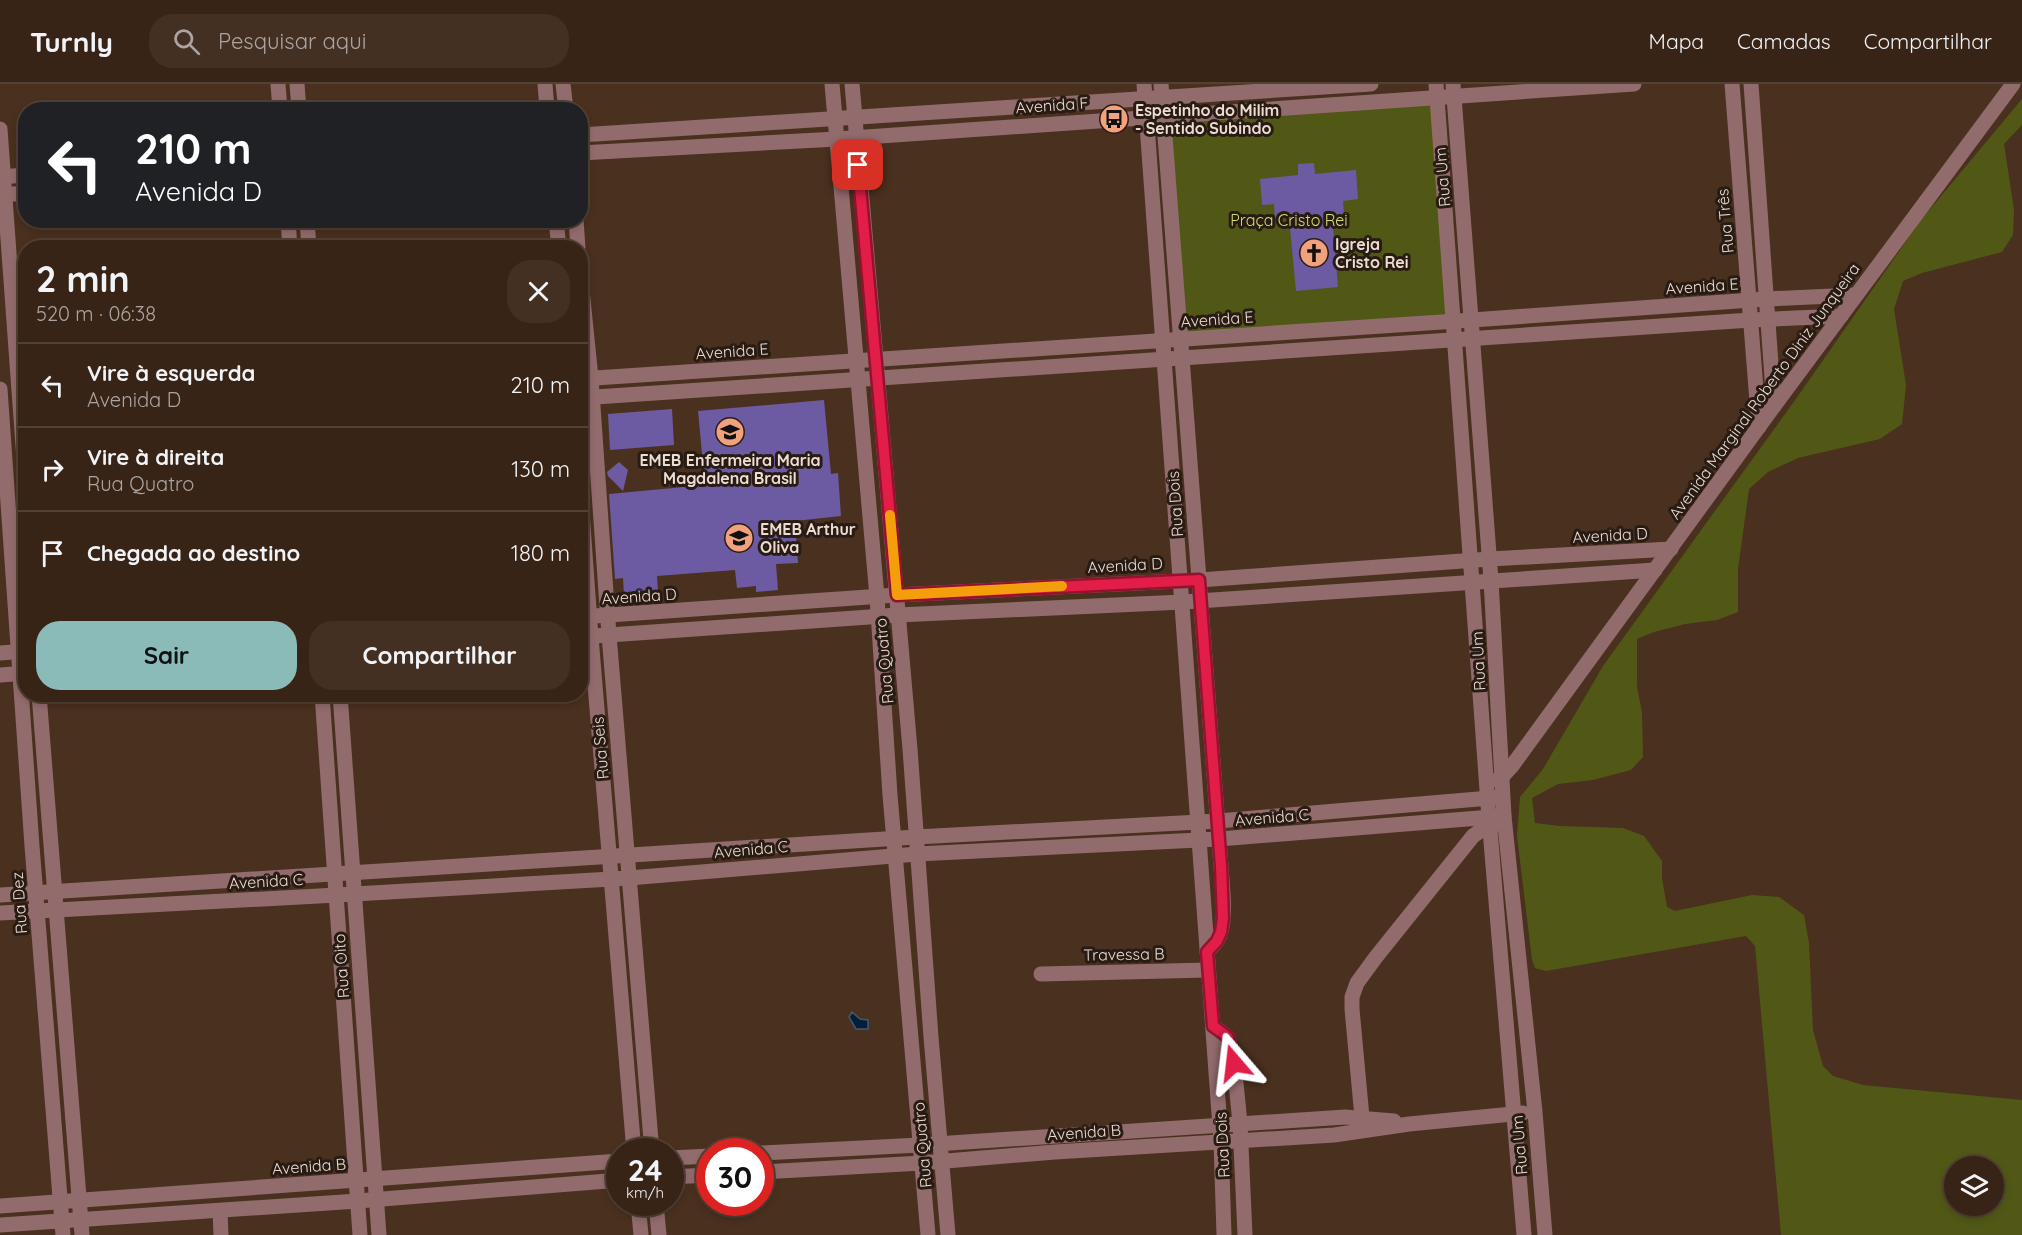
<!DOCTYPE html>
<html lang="pt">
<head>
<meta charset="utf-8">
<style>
  :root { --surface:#382416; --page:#433023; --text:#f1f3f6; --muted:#aba4a1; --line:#524135; --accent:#8bbbb9 }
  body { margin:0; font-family:Quicksand,sans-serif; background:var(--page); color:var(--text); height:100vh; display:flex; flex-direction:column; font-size:22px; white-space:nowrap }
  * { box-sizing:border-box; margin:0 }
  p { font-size:20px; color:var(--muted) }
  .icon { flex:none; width:33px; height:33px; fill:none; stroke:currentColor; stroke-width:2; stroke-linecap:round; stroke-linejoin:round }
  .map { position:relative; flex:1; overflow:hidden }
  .details { position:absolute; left:18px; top:156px; width:570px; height:462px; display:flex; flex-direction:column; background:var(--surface); border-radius:24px; box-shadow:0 3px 9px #0003,0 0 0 2px var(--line) }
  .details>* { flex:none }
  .top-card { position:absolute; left:18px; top:18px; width:570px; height:126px; border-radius:24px; box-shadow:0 3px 9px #0003,0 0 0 2px var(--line); background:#202124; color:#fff; overflow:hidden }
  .fabs { position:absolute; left:1944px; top:1072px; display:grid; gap:12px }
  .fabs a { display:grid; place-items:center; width:60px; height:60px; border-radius:50%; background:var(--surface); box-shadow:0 3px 9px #0003,0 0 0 2px var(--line); font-size:30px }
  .speed { position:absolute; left:606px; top:1054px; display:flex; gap:12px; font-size:30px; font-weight:700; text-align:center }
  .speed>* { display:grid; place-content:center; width:78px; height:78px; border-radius:50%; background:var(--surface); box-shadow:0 3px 9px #0003,0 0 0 2px var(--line); line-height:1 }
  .speed small { font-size:15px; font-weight:400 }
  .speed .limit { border:9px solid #d22; background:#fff; color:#111 }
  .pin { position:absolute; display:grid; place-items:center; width:51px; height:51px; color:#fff; margin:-26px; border-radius:12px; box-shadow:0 3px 9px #0006 }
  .me { position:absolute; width:66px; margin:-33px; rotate:343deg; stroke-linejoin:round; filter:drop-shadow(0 0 4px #0008) }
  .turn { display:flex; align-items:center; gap:21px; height:126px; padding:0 18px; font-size:27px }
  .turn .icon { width:78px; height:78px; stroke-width:2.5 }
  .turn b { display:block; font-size:42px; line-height:51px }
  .round { display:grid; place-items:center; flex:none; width:63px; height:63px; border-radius:24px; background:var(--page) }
  .overview { display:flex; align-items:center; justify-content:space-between; height:102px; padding:0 18px }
  h1 { font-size:36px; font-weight:700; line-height:45px }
  .button { display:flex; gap:12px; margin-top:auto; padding:12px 18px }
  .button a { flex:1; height:69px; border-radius:24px; background:var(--accent); color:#111; font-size:24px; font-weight:700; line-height:69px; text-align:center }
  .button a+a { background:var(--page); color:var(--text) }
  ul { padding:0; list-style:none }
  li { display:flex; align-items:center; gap:18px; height:84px; padding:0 18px; border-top:2px solid var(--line) }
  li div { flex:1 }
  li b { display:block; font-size:22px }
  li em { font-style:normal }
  header { display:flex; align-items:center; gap:36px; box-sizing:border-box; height:84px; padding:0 30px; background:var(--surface); border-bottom:2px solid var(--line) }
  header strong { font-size:28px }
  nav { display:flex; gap:33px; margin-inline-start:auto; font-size:21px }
  .search { width:420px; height:54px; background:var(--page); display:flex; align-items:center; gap:15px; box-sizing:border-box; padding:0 21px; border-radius:24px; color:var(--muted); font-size:22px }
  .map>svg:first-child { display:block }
  .green { fill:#515816; fill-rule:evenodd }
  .water { fill:#011f3c; stroke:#485869; stroke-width:1.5 }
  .building { fill:#6c5ba2 }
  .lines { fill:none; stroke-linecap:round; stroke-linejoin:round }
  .minor { stroke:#926b6d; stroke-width:15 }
  .route-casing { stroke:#92132f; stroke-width:15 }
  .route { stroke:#e11d48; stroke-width:10 }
  .slow { stroke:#f59e0b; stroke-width:10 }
  .labels { text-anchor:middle; stroke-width:6; stroke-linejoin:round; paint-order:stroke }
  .street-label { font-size:16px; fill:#eddcd1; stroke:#271b13 }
  .poi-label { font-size:16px; font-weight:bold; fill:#eddcd1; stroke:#271b13; text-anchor:start }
  .park-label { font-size:16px; fill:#d0df6c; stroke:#271b13 }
</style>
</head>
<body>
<header>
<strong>Turnly</strong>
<div class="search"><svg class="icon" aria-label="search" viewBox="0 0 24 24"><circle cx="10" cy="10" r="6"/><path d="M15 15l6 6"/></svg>Pesquisar aqui</div>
<nav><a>Mapa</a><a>Camadas</a><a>Compartilhar</a></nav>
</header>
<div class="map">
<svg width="2022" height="1151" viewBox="0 0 2022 1151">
  <rect width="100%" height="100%" fill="#4a301e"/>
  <g class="green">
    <polygon points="1437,15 1453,237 1180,255 1163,32"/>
    <path d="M 2022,15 L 2022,41 L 2004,60 L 2014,126 L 2013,151 L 2002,168 L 1922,189 L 1903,197 L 1894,225 L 1906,301 L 1902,340 L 1880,355 L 1798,374 L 1768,388 L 1749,405 L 1738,485 L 1738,528 L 1717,536 L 1685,540 L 1654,548 L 1637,555 L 1637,602 L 1642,629 L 1643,673 L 1631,686 L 1593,696 L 1558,700 L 1532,714 L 1535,739 L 1560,742 L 1623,744 L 1644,752 L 1662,777 L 1662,794 L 1667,823 L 1675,827 L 1752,811 L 1779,813 L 1804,831 L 1809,859 L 1813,946 L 1823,982 L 1833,992 L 1863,1001 L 2022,1016 L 2022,1151 L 1781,1151 L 1755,862 L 1746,852 L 1546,887 L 1535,884 L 1532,876 L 1517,752 L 1520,713 L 1543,685 L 1603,582 L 1798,312 L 1921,136 ZM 1954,1083 L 1994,1083 L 1994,1122 L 1954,1122 Z"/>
  </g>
  <polygon class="water" points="852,928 860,935 868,936 868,945 856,945 849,933"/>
  <g class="building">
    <polygon points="1314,79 1315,90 1356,86 1358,115 1343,117 1344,130 1332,131 1338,203 1296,207 1289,134 1275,135 1274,120 1262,121 1260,95 1298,91 1298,80"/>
    <polygon points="824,316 831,390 838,389 841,432 795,437 798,479 776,480 778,506 756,508 756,502 737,504 735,486 657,492 658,508 624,511 623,494 615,495 609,410 705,401 698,327"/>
    <polygon points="672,325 674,361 610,366 608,330"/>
    <polygon points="619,378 628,386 623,407 608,392 607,388"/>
  </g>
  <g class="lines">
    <g class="minor">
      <polyline points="278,0 280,26"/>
      <polyline points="297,0 299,26"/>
      <polyline points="545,0 547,26"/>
      <polyline points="563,0 566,26"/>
      <polyline points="832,0 877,513 890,711 928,1151"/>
      <polyline points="852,0 910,665 931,953 948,1151"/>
      <polyline points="1144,0 1221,1057 1224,1151"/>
      <path d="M 1161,0 L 1221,782 C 1222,802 1228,841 1217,857 C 1214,861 1210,865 1207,868"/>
      <polyline points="1436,0 1489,734 1524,1151"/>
      <polyline points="1453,0 1491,496 1504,732 1535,1028 1545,1151"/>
      <polyline points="1732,0 1759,343"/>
      <polyline points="1751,0 1774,322"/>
      <polyline points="0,45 26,403"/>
      <polyline points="580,51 1371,0"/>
      <polyline points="580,69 837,55 1634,0"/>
      <polyline points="0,93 26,91"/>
      <polyline points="0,111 26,109"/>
      <polyline points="288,136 290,164"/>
      <polyline points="307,136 309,164"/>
      <polyline points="556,136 559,164"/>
      <polyline points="576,136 578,164"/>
      <polyline points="580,186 591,294 609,551 652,1068"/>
      <polyline points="580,295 1472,236 1766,215 1855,211"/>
      <polyline points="0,305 32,762 63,1151"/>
      <polyline points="580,314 1751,236 1841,232"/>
      <polyline points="580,400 591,553 634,1068"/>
      <polyline points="580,533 897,511 1199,496 1490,475 1671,465"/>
      <polyline points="580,553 898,531 1183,518 1655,486"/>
      <polyline points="0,569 26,567"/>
      <polyline points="0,591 26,589"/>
      <polyline points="39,610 82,1151"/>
      <polyline points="322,610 360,1151"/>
      <polyline points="340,610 379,1151"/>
      <polyline points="1497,696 1501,694 1512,682 1774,322 2013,0"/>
      <polyline points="0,811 916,753 1218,737 1502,713"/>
      <polyline points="0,829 337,811 629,794 917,770 1219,755 1504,732"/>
      <polyline points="1041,890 1208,886"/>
      <polyline points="1213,942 1228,953 1234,979 1240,1039 1245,1151"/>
      <polyline points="1363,1044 1352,925 1352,913 1357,899 1376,873 1473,752 1490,740 1499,740"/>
      <polyline points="760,1069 920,1061 1345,1033 1394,1037"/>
      <polyline points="670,1074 710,1072"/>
      <polyline points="760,1088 922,1079 1055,1068 1334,1051 1409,1040 1523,1029"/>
      <polyline points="670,1093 710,1091"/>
      <polyline points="638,1119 641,1151"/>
      <polyline points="656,1119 659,1151"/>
      <polyline points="0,1122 620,1077"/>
      <polyline points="220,1127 221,1151"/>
      <polyline points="0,1141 358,1117 620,1096"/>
    </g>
  </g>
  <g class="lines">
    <g class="route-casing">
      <polyline id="route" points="858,81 897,511 1199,496 1221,782 1223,834 1221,848 1217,857 1207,868 1213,942 1228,953 1234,979"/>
    </g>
    <use href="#route" class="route"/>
    <polyline class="slow" points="890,431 897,511 1062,502"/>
  </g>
  <defs>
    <g id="bus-disc" transform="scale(1.5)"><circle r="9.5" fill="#f1a17c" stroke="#271b13"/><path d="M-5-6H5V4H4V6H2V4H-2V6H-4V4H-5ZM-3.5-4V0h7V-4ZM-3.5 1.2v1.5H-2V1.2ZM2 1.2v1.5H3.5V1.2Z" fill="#111"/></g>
    <g id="church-disc" transform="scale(1.5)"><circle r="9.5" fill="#f1a17c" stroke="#271b13"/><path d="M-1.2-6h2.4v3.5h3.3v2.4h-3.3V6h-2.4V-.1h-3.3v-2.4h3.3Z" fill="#111"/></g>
    <g id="school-disc" transform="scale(1.5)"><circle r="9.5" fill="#f1a17c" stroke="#271b13"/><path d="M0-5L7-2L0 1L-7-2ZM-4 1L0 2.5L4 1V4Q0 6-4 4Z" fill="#111"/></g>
  </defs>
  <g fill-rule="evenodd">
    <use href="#bus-disc" x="1114" y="35"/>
    <use href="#church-disc" x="1314" y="169"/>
    <use href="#school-disc" x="730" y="348"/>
    <use href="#school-disc" x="739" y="454"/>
  </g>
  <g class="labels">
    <g class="street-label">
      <text transform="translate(1052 21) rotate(-4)" y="6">Avenida F</text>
      <text transform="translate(1442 93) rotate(-95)" y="6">Rua Um</text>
      <text transform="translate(1725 137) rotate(-95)" y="6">Rua Três</text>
      <text transform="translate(1702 202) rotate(-4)" y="6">Avenida E</text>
      <text transform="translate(1217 235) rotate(-4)" y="6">Avenida E</text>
      <text transform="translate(732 267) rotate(-4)" y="6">Avenida E</text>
      <text transform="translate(1764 307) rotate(-54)" y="6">Avenida Marginal Roberto Diniz Junqueira</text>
      <text transform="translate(1175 420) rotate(-94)" y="6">Rua Dois</text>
      <text transform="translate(1610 451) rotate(-3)" y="6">Avenida D</text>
      <text transform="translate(1125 481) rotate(-3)" y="6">Avenida D</text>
      <text transform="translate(639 512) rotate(-4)" y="6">Avenida D</text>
      <text transform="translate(884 577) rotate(-95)" y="6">Rua Quatro</text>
      <text transform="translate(1478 577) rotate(-93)" y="6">Rua Um</text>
      <text transform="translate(600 664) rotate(-95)" y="6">Rua Seis</text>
      <text transform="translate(1272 733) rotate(-5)" y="6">Avenida C</text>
      <text transform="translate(751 765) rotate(-5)" y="6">Avenida C</text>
      <text transform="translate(266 797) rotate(-3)" y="6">Avenida C</text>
      <text transform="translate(19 819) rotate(-94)" y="6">Rua Dez</text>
      <text transform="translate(1124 870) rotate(-1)" y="6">Travessa B</text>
      <text transform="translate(341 882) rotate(-94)" y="6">Rua Oito</text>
      <text transform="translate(1084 1048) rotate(-4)" y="6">Avenida B</text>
      <text transform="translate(922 1061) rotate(-95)" y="6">Rua Quatro</text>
      <text transform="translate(1222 1061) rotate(-93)" y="6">Rua Dois</text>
      <text transform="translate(1519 1061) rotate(-95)" y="6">Rua Um</text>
      <text transform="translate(309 1082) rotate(-4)" y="6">Avenida B</text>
    </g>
    <g class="poi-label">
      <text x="1135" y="32">Espetinho do Milim<tspan x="1135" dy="18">- Sentido Subindo</tspan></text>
      <text x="1335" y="166">Igreja<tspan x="1335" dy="18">Cristo Rei</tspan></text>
      <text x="730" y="382" text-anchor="middle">EMEB Enfermeira Maria<tspan x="730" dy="18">Magdalena Brasil</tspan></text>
      <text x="760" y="451">EMEB Arthur<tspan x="760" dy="18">Oliva</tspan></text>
    </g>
    <g class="park-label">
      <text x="1289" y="142">Praça Cristo Rei</text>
    </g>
  </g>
</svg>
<div class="fabs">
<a><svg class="icon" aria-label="layers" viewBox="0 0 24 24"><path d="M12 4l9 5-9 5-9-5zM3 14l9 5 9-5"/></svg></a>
</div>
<div class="speed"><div>24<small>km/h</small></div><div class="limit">30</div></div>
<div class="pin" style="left:858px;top:81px;background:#d93025"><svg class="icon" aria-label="arrive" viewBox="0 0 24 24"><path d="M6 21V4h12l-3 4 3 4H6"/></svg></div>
<svg class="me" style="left:1234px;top:979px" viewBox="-20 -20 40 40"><path d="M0-17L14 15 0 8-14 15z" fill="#e11d48" stroke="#fff" stroke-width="4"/></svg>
<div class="top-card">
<div class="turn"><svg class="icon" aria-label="left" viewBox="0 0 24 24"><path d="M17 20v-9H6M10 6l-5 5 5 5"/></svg><div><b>210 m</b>Avenida D</div></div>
</div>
<section class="details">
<div class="overview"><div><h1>2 min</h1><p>520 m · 06:38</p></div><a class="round"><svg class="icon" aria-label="close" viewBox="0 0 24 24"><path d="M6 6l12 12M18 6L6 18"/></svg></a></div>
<ul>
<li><svg class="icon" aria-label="left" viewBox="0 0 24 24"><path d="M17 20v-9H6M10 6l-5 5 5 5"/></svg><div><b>Vire à esquerda</b><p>Avenida D</p></div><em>210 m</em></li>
<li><svg class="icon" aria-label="right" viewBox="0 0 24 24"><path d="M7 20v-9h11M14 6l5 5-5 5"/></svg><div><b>Vire à direita</b><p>Rua Quatro</p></div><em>130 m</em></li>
<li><svg class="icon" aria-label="arrive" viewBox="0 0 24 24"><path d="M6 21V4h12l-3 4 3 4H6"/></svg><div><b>Chegada ao destino</b></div><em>180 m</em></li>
</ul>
<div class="button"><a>Sair</a><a>Compartilhar</a></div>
</section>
</div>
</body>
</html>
